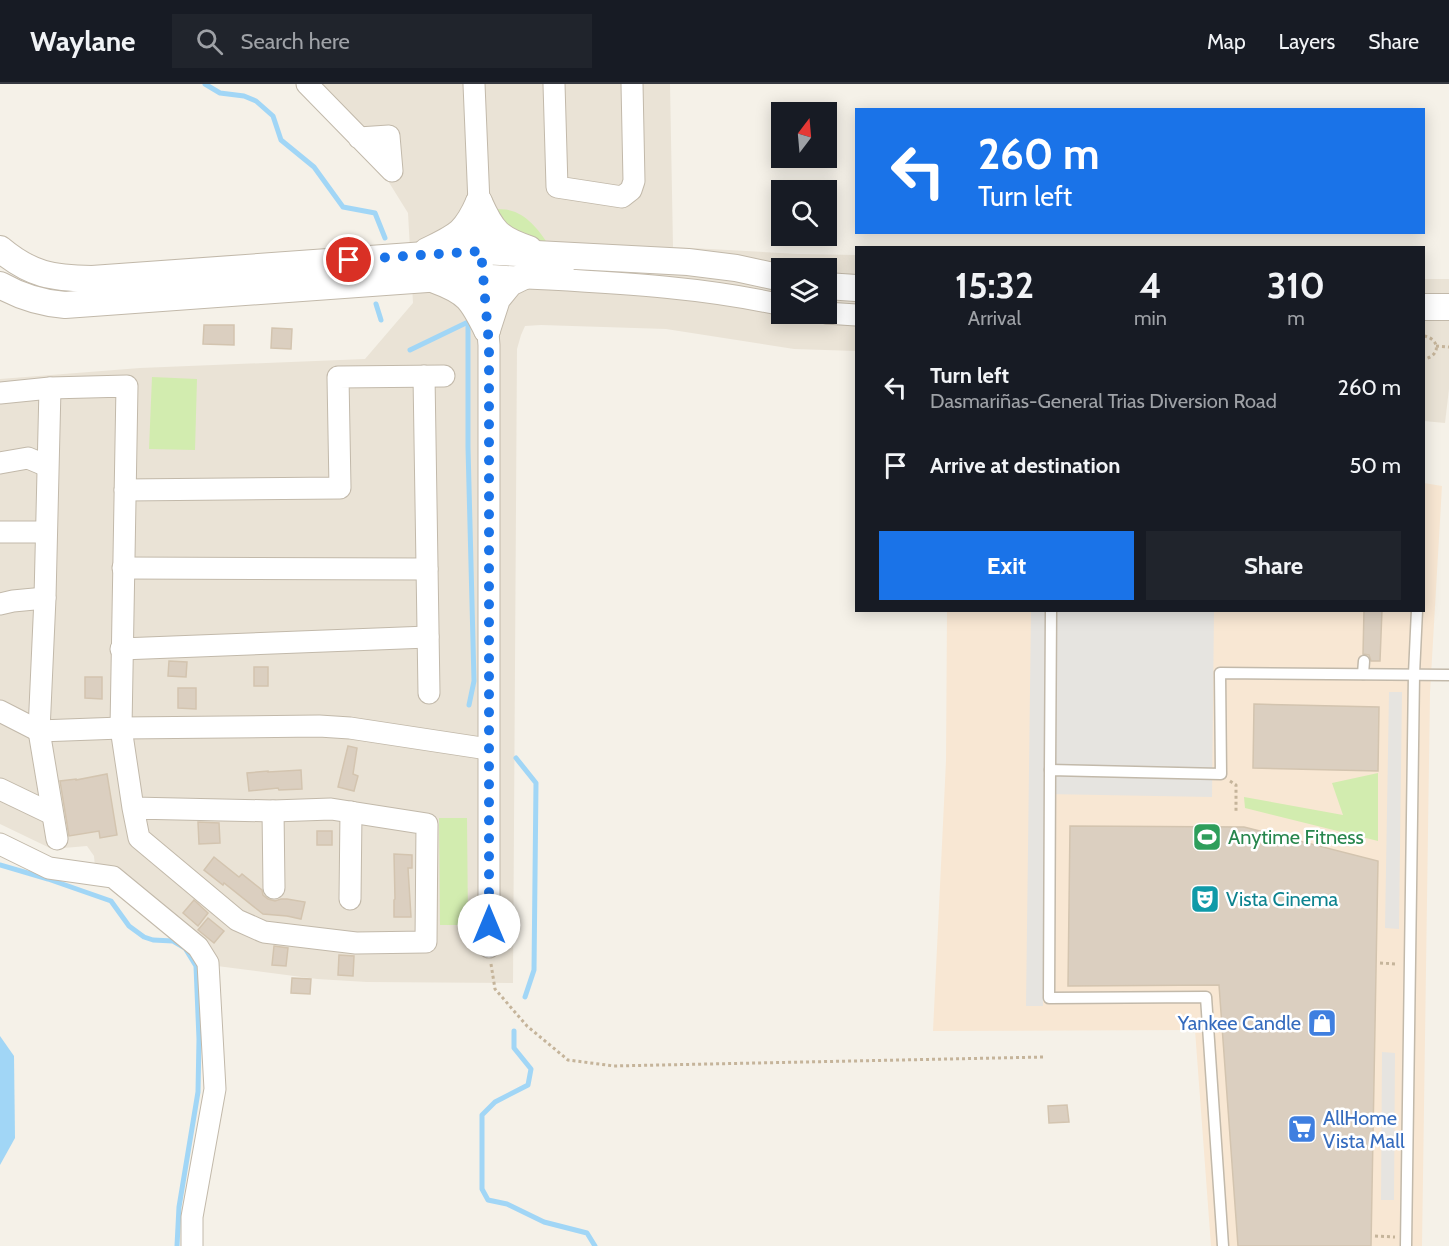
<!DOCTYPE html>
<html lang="en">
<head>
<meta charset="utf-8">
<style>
  :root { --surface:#171b24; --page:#20242c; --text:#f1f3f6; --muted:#9ea1a6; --line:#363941; --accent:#1a73e8 }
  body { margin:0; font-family:Cabin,sans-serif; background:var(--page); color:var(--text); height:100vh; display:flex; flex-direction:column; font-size:22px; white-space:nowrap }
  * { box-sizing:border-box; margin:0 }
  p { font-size:20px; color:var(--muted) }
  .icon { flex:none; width:33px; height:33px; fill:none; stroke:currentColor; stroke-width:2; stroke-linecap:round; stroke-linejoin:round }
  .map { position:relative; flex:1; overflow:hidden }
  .sheet { position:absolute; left:855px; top:162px; width:570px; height:366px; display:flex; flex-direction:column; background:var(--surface); border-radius:0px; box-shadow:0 3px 15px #0003 }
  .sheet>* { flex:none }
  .top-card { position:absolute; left:855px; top:24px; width:570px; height:126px; border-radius:0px; box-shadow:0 3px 15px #0003; background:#1a73e8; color:#fff; overflow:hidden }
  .needle { width:39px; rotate:16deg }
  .controls { position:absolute; left:771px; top:18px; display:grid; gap:12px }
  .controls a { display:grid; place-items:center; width:66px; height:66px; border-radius:0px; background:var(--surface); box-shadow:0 3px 15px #0003; font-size:30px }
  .pin { position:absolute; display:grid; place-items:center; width:51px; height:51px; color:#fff; margin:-26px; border:3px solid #fff; border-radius:50%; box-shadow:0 2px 6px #0007 }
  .me { position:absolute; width:66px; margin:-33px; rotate:0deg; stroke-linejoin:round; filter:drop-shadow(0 0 4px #0008) }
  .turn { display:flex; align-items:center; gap:21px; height:126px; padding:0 24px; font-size:27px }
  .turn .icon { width:78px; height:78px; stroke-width:2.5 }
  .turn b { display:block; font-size:42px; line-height:51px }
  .eta { display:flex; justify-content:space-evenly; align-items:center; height:102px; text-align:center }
  .eta b { font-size:36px; font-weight:800; line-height:42px }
  .primary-button { display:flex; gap:12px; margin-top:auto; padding:12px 24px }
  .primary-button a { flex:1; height:69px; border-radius:0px; background:var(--accent); color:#fff; font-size:24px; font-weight:800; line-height:69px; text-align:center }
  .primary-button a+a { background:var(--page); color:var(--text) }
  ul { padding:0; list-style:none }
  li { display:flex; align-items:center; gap:18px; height:78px; padding:0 24px }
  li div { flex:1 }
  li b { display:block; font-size:22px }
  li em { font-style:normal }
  header { display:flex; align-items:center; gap:36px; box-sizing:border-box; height:84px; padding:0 30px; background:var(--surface); border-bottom:2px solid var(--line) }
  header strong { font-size:28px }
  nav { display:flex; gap:33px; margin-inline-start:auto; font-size:21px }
  .search { width:420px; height:54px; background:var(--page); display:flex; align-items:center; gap:15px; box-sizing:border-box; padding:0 21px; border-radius:0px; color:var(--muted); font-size:22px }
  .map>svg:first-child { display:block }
  .residential { fill:#eae3d6; fill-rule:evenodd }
  .commercial { fill:#f8e7d3 }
  .green { fill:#d2ecaf }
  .parking { fill:#e6e4e0 }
  .water { fill:#a1d6f6 }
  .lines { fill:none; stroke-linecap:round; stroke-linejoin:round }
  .stream { stroke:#a1d6f6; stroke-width:5 }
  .building { fill:#dbcfc0; stroke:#d3c4af; stroke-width:1.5 }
  .service-casing { stroke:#c2b9aa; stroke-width:13 }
  .minor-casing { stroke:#c2b9aa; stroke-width:23 }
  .tertiary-casing { stroke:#c2b9aa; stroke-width:28 }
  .path { stroke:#c5b49a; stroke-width:3; stroke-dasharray:3 3; stroke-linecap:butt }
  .service { stroke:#fff; stroke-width:10 }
  .minor { stroke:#fff; stroke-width:21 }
  .tertiary { stroke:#fff; stroke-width:26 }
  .route { stroke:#1a73e8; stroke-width:10; stroke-dasharray:0 18 }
  .labels { text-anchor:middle; stroke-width:5; stroke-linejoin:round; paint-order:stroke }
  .leisure-label { font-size:20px; fill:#27864d; stroke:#fff; text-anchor:start }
  .culture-label { font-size:20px; fill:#0d838f; stroke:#fff; text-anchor:start }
  .shop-label { font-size:20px; fill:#366cbe; stroke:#fff; text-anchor:end }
</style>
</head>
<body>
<header>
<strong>Waylane</strong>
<div class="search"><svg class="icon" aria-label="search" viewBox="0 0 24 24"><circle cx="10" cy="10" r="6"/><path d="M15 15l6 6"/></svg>Search here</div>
<nav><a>Map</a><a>Layers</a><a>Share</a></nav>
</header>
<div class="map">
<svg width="1449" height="1162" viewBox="0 0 1449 1162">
  <rect width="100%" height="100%" fill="#f5f1e8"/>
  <g class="residential">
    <path d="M 323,0 L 670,0 L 673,163 L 798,170 L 856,171 L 856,267 L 794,265 L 666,245 L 541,241 L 525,242 L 521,251 L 517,265 L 513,899 L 367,898 L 317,895 L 217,882 L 95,783 L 94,772 L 87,762 L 52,765 L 0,740 L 0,295 L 140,284 L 365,275 L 413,219 L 408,129 L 352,39 ZM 782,184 L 826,184 L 826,230 L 782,230 Z"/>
    <polygon points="1424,195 1449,195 1449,305 1445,339 1424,337"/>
  </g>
  <polygon class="commercial" points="1424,399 1442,402 1430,609 1422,1162 1211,1162 1195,946 933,947 946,677 947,527 1424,526"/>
  <g class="green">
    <path d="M 493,125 C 499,125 507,125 512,127 C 529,132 541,149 550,163 L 509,147 Z"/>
    <polygon points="152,293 197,295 195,366 149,365"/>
    <polygon points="1378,689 1378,757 1245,724 1244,713 1343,731 1332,699"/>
    <polygon points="439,734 467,734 468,841 440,841"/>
  </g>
  <g class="parking">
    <polygon points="1031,527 1214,527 1212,713 1045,710 1043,922 1026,922"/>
    <polygon points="1389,608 1402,608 1399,845 1385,844"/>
    <polygon points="1382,968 1395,969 1394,1116 1381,1116"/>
  </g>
  <polygon class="water" points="0,952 14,972 15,1054 0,1081"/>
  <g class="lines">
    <g class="stream">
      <polyline points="205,0 220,9 244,12 256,17 273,32 281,56 314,83 343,123 375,129 385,154"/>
      <polyline points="376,220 381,236"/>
      <polyline points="410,266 468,238 468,363 474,597 469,621"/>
      <polyline points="516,674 536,699 534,886 525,913"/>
      <polyline points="0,781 48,795 111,817 129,842 144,853 153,856 173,857 185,864 196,882 199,955 198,1008 179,1123 177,1162"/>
      <polyline points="514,947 514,964 531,985 528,1001 495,1018 482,1031 482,1105 488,1116 507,1120 544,1138 587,1149 595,1162"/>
    </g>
  </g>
  <g class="building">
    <polygon points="204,241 234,241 234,261 203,260"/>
    <polygon points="272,244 292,245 291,265 271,264"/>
    <polygon points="1364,526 1382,526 1380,577 1371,577 1369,571 1363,570"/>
    <polygon points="169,577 187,578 186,593 168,592"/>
    <rect x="254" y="583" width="14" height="19"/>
    <polygon points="85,593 102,593 102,615 85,614"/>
    <polygon points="178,604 196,604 196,625 178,624"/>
    <polygon points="1254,620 1379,623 1378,687 1253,684"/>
    <polygon points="348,662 357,664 353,690 358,692 354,707 338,703"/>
    <polygon points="301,686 302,705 279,706 278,704 249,707 247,689 268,687 268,688"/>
    <polygon points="107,690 117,751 100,754 99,747 69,752 60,697 76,695 76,696"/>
    <polygon points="198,738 219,739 220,759 199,760"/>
    <polygon points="1070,742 1244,743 1378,777 1371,1162 1238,1162 1219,901 1068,902"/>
    <rect x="317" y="747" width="15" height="14"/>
    <polygon points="394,770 412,771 412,784 408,784 411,833 394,833 394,816 395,815"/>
    <polygon points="214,773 239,793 242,790 262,806 263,811 268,815 275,817 281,815 287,815 305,818 301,835 287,832 263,830 224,799 223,801 204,786"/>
    <polygon points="194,816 208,829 198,842 183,829"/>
    <polygon points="208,834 224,847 214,859 198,846"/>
    <polygon points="274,862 288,864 286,882 272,881"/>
    <polygon points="339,871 354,872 353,892 338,891"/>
    <polygon points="292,894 311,895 310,910 291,909"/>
    <polygon points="1067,1021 1069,1038 1049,1039 1048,1022"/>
  </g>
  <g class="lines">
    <g class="service-casing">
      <g id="service">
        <polyline points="1363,590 1364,577"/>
        <polyline points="1050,686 1051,526"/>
        <polyline points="1223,1162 1206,913 1049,914 1050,686 1221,690 1220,589 1449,591"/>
        <polyline points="1406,1162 1414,590 1417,526"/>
      </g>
    </g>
    <g class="minor-casing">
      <g id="minor">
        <polyline points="307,0 392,87 389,52 359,54"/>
        <polyline points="474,0 481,167 489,261 489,863"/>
        <polyline points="554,0 557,103 622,113 631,106 634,97 632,0"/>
        <path d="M 483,191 C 583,198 683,199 782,221"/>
        <polyline points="826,229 856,231"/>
        <polyline points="424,292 429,609"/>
        <polyline points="50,304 45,514 39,647 57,755"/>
        <polyline points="0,309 50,304 127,302 121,644 133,724 139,754 237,836 264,848 356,859 426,858 427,740 331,725 273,727 133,724"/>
        <polyline points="0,379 28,374 47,382"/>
        <polyline points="125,406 340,404 338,293 444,292"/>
        <polyline points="0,448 46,448"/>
        <polyline points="123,484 427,485"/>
        <polyline points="0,520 13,517 45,514"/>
        <polyline points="121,565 428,553"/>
        <polyline points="0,627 39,647 121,644 319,642 350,644 488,665"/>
        <polyline points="0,705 52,730"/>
        <polyline points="273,727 274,804"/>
        <polyline points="0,760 49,784 113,793 198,863 208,879 215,1005 192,1133 192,1162"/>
        <polyline points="350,815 351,728"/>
      </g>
    </g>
    <g class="tertiary-casing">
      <g id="tertiary">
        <path d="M 479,118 C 492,147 498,155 529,165"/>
        <path d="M 0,165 C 31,191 52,194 92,195 L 481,167 L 688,178 L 736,184 L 782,194"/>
        <path d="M 427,167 C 457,152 465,150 479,118"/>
        <path d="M 435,196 C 468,208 472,216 487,246"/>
        <path d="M 0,201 C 21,213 40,219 65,221 L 483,191"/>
        <polyline points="826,202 856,204"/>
        <polyline points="1424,223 1449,223"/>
        <polyline points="487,246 497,215 510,199 543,183 566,175"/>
      </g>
    </g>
    <g class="path">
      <path d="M 1424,252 C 1440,255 1441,272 1424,275"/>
      <polyline points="1436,262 1449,263"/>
      <polyline points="1230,697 1236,701 1236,728"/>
      <polyline points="1380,879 1396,880"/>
      <polyline points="491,880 495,905 527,942 568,976 614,982 1044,973"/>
      <polyline points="1375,1152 1395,1153"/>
    </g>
    <use href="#service" class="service"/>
    <use href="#minor" class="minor"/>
    <use href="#tertiary" class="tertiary"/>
  </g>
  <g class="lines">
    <polyline class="route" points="349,176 481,167 489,261 489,841"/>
  </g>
  <defs>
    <g id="stadium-square" transform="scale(1.5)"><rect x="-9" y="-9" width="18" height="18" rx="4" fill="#2e9e5b" stroke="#fff"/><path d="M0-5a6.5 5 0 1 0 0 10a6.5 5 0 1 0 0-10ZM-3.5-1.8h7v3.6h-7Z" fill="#fff"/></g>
    <g id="theatre-square" transform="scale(1.5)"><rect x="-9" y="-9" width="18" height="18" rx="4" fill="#0f9aa8" stroke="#fff"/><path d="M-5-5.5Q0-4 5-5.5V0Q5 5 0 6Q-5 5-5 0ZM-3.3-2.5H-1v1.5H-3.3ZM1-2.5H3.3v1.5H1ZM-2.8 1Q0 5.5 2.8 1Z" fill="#fff"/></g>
    <g id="shop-square" transform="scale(1.5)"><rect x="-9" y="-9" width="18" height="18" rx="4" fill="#3f7fe0" stroke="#fff"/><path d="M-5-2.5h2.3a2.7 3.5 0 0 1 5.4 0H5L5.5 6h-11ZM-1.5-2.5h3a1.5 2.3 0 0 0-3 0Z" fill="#fff"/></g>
    <g id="supermarket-square" transform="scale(1.5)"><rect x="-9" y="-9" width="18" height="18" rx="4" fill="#3f7fe0" stroke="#fff"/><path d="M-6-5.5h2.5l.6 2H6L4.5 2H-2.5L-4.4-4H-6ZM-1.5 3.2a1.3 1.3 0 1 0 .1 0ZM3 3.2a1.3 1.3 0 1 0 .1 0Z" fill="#fff"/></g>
  </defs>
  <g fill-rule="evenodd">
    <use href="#stadium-square" x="1207" y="753"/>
    <use href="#theatre-square" x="1205" y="815"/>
    <use href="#shop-square" x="1322" y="939"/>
    <use href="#supermarket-square" x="1302" y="1045"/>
  </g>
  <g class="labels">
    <g class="leisure-label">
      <text x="1228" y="760">Anytime Fitness</text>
    </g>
    <g class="culture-label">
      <text x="1226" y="822">Vista Cinema</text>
    </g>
    <g class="shop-label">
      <text x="1301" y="946">Yankee Candle</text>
      <text x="1323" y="1041" text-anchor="start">AllHome<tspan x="1323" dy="23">Vista Mall</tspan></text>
    </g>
  </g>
</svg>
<div class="controls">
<a><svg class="needle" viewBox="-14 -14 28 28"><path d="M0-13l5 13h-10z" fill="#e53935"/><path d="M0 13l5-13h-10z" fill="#9ea1a6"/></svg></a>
<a><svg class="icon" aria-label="search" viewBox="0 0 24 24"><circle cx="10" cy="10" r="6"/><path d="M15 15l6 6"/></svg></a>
<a><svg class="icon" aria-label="layers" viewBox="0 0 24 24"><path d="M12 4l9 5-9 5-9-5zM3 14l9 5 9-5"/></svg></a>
</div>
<div class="pin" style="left:349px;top:176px;background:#d93025"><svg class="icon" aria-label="arrive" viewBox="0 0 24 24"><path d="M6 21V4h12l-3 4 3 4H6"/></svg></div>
<svg class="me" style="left:489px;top:841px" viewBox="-20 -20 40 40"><circle r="19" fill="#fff"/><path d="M0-13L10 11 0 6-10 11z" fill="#1a73e8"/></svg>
<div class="top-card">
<div class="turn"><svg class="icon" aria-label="left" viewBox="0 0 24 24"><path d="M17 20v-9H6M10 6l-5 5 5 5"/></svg><div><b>260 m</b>Turn left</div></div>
</div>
<section class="sheet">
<div class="eta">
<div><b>15:32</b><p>Arrival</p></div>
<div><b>4</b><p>min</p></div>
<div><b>310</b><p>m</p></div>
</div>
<ul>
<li><svg class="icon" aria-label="left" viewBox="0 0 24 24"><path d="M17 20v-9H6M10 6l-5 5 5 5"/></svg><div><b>Turn left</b><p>Dasmariñas-General Trias Diversion Road</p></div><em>260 m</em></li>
<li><svg class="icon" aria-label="arrive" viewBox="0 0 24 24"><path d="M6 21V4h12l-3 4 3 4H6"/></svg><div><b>Arrive at destination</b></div><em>50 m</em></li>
</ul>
<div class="primary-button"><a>Exit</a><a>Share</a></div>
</section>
</div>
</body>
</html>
